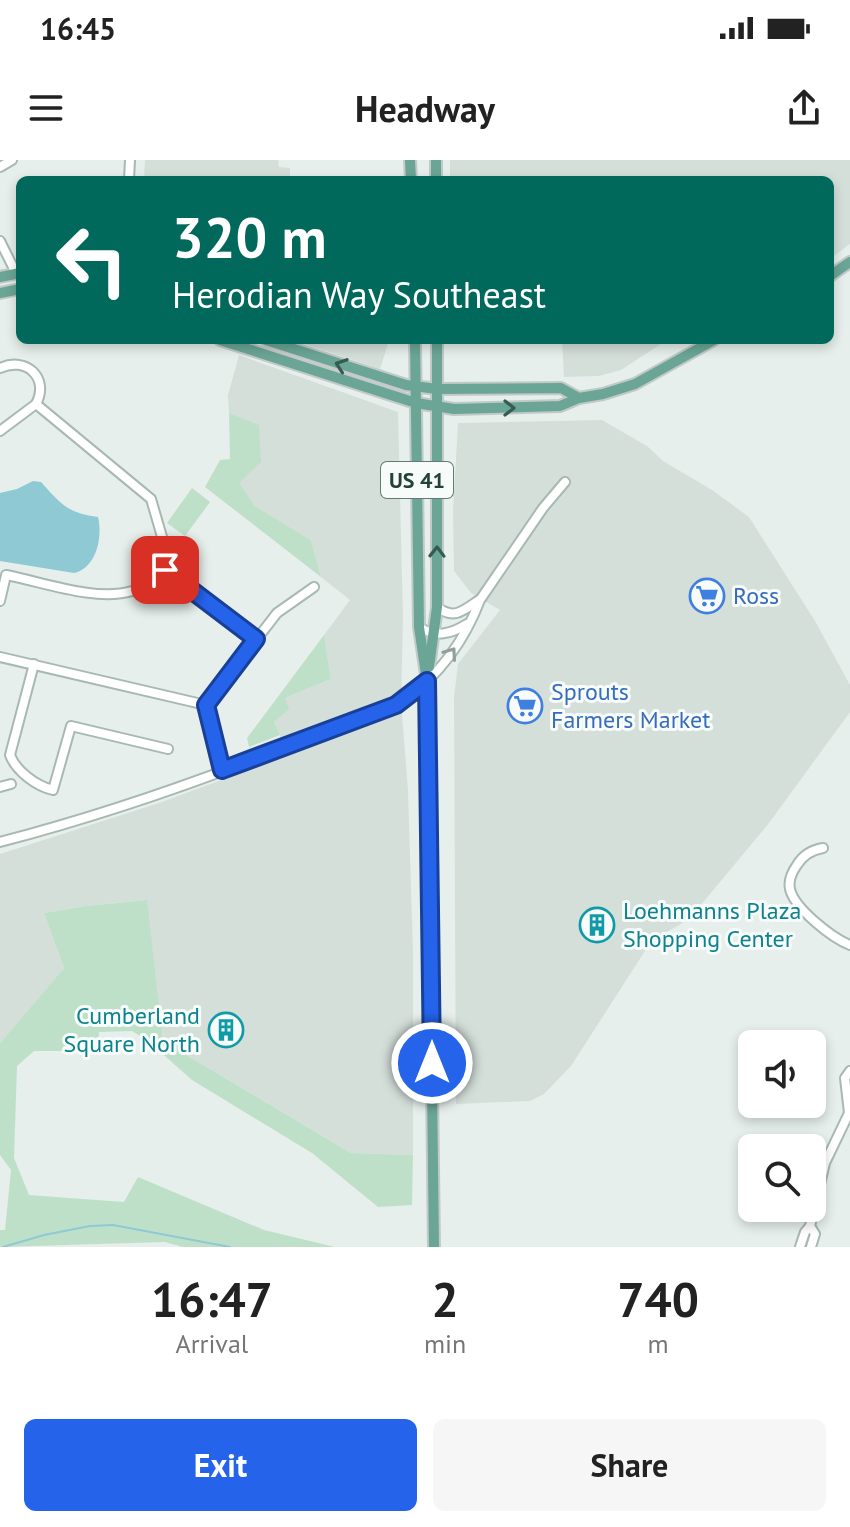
<!DOCTYPE html>
<html lang="en">
<head>
<meta charset="utf-8">
<style>
  :root { --surface:#fff; --page:#f6f6f6; --text:#222; --muted:#767676; --accent:#2563eb }
  body { margin:0; font-family:"PT Sans",sans-serif; background:var(--page); color:var(--text); height:100vh; display:flex; flex-direction:column; font-size:30px; white-space:nowrap }
  * { box-sizing:border-box; margin:0 }
  p { font-size:26px; color:var(--muted) }
  .icon { flex:none; width:44px; height:44px; fill:none; stroke:currentColor; stroke-width:2; stroke-linecap:round; stroke-linejoin:round }
  .map { position:relative; height:1087px; overflow:hidden }
  .drawer { display:flex; flex-direction:column; background:var(--surface); flex:1 }
  .drawer>* { flex:none }
  .banner { position:absolute; left:16px; top:16px; width:818px; height:168px; border-radius:12px; box-shadow:0 4px 12px #0003; background:#00695c; color:#fff; overflow:hidden }
  .fabs { position:absolute; left:738px; top:870px; display:grid; gap:16px }
  .fabs a { display:grid; place-items:center; width:88px; height:88px; border-radius:12px; background:var(--surface); box-shadow:0 4px 12px #0003; font-size:40px }
  .pin { position:absolute; display:grid; place-items:center; width:68px; height:68px; color:#fff; margin:-34px; border-radius:16px; box-shadow:0 4px 12px #0006 }
  .me { position:absolute; width:88px; margin:-44px; rotate:0deg; stroke-linejoin:round; filter:drop-shadow(0 0 6px #0008) }
  .turn { display:flex; align-items:center; gap:28px; height:168px; padding:0 24px; font-size:36px }
  .turn .icon { width:104px; height:104px; stroke-width:2.5 }
  .turn b { display:block; font-size:56px; line-height:68px }
  .eta { display:flex; justify-content:space-evenly; align-items:center; height:136px; text-align:center }
  .eta b { font-size:48px; font-weight:600; line-height:56px }
  .action { display:flex; gap:16px; margin-top:auto; padding:16px 24px }
  .action a { flex:1; height:92px; border-radius:12px; background:var(--accent); color:#fff; font-size:32px; font-weight:600; line-height:92px; text-align:center }
  .action a+a { background:var(--page); color:var(--text) }
  .status { display:flex; justify-content:space-between; align-items:center; height:56px; padding:0 40px; background:var(--surface); direction:ltr }
  .status svg { height:22px; fill:currentColor }
  header { display:flex; justify-content:space-between; align-items:center; height:104px; padding:0 24px; background:var(--surface); font-size:36px; font-weight:600 }
  .map>svg:first-child { display:block }
  .built { fill:#d4dfda }
  .green { fill:#bfe0c8 }
  .water { fill:#8ec9d4 }
  .lines { fill:none; stroke-linecap:round; stroke-linejoin:round }
  .stream { stroke:#8ec9d4; stroke-width:2 }
  .minor-casing { stroke:#a8b8b2; stroke-width:12 }
  .major-casing { stroke:#c2cac8; stroke-width:14 }
  .minor { stroke:#fff; stroke-width:8 }
  .major { stroke:#6aa596; stroke-width:10 }
  .oneway { stroke:#365b51 }
  .oneway2 { stroke:#92a09c }
  .route-casing { stroke:#184099; stroke-width:20 }
  .route { stroke:#2563eb; stroke-width:14 }
  .labels { text-anchor:middle; stroke-width:6; stroke-linejoin:round; paint-order:stroke }
  .shield { fill:#f7fbf9; stroke:#637a73; stroke-width:2 }
  .shield-label { font-size:22px; font-weight:bold; fill:#24423a }
  .shop-label { font-size:24px; fill:#366cbe; stroke:#f7fbf9; text-anchor:start }
  .culture-label { font-size:24px; fill:#0d838f; stroke:#f7fbf9; text-anchor:start }
</style>
</head>
<body>
<div class="status"><b>16:45</b><svg viewBox="0 0 49 12"><path d="M0 12V9h3v3zM5 12V6h3v6zM10 12V3h3v9zM15 12V0h3v12zM26 1h20v11H26zM47 4h2v5h-2z"/></svg></div>
<header><svg class="icon" aria-label="menu" viewBox="0 0 24 24"><path d="M4 6h16M4 12h16M4 18h16"/></svg>Headway<svg class="icon" aria-label="share" viewBox="0 0 24 24"><path d="M12 15V3M7 8l5-5 5 5M5 13v7h14v-7"/></svg></header>
<div class="map">
<svg width="850" height="1087" viewBox="0 0 850 1087">
  <rect width="100%" height="100%" fill="#e6efeb"/>
  <g class="built">
    <polygon points="145,0 278,0 279,7 290,8 290,20 144,20"/>
    <polygon points="450,0 850,0 850,84 830,99 830,20 450,20"/>
    <polygon points="292,180 389,180 380,209"/>
    <polygon points="452,180 667,180 621,210 599,216 564,217 562,181 452,183"/>
    <polygon points="239,195 398,252 403,458 401,542 408,630 413,794 413,995 351,993 163,881 146,740 86,746 44,753 64,808 0,883 0,694 159,643 281,598 280,575 274,562 285,538 331,519 324,475 350,440 321,417 311,380 255,346 238,323 258,265 229,253 228,235"/>
    <polygon points="602,260 647,286 663,301 712,330 749,357 815,461 850,525 850,552 769,663 700,746 681,764 652,780 571,906 544,934 530,941 456,944 454,537 458,504 500,450 471,433 454,411 453,351 458,263"/>
  </g>
  <g class="green">
    <polygon points="229,253 259,265 261,302 239,323 255,346 311,380 321,417 205,327 220,300 230,299"/>
    <polygon points="192,328 210,342 185,376 167,363"/>
    <polygon points="324,475 331,519 285,538 289,549 274,562 280,575 249,587 247,578"/>
    <polygon points="147,740 163,881 351,993 413,995 412,1045 378,1047 312,993 192,920 148,881 132,871 99,872 98,891 34,891 17,906 14,998 29,1035 124,1042 138,1017 264,1070 335,1087 183,1087 165,1082 0,1087 0,1070 5,1070 11,1010 0,995 0,883 64,808 44,753 86,746"/>
  </g>
  <path class="water" d="M 33,321 L 41,322 C 61,344 67,353 98,357 C 103,378 96,408 74,413 L 0,401 L 0,333 L 17,329 Z"/>
  <g class="lines">
    <polyline class="stream" points="3,1087 44,1075 90,1066 113,1065 230,1087"/>
    <g class="minor-casing">
      <g id="minor">
        <polyline points="0,7 12,0"/>
        <polyline points="129,20 130,0"/>
        <polyline points="0,81 16,113"/>
        <path d="M 0,208 C 26,196 50,218 36,244"/>
        <polyline points="0,271 36,244 151,339 167,394 165,410"/>
        <polyline points="165,410 256,479"/>
        <path d="M 0,441 L 6,415 C 43,422 96,442 132,431 C 145,428 155,418 165,410"/>
        <path d="M 437,447 C 454,460 463,451 479,440"/>
        <path d="M 419,467 C 436,478 451,474 467,464"/>
        <polyline points="0,497 206,545"/>
        <path d="M 34,504 L 10,595 C 16,611 36,626 53,630 L 71,566 L 168,589"/>
        <polyline points="206,545 277,453 314,427"/>
        <polyline points="206,545 222,610"/>
        <polyline points="0,627 11,624"/>
        <path d="M 0,682 C 111,653 224,613 330,569 C 353,560 383,555 404,540 C 439,516 465,480 480,440 L 543,348 L 565,322"/>
        <path d="M 823,688 C 811,690 803,695 797,705 C 792,712 788,720 790,729 C 794,748 832,778 850,785"/>
        <polyline points="810,1066 815,1074 811,1087"/>
        <polyline points="800,1087 805,1072 810,1066 825,1003 849,953 845,918 850,911"/>
      </g>
    </g>
    <g class="major-casing">
      <g id="major">
        <polyline points="410,0 411,20"/>
        <polyline points="436,0 436,20"/>
        <polyline points="830,116 850,102"/>
        <polyline points="0,117 20,113"/>
        <polyline points="0,133 20,129"/>
        <polyline points="220,180 416,243 454,249 560,246 579,238 603,234 635,224 714,180"/>
        <polyline points="266,180 406,225 437,229 561,228 579,238"/>
        <polyline points="415,180 419,467 427,521 434,1087"/>
        <polyline points="429,507 437,447 437,180"/>
      </g>
    </g>
    <use href="#minor" class="minor"/>
    <use href="#major" class="major"/>
  </g>
  <defs><path id="oneway-chevron" d="M-2-3.5L2.5 0L-2 3.5" fill="none" stroke-width="1.6" stroke-linecap="round" stroke-linejoin="round" transform="scale(2)"/></defs>
  <g class="oneway">
    <use href="#oneway-chevron" transform="translate(341 205) rotate(-161)"/>
    <use href="#oneway-chevron" transform="translate(509 248)"/>
    <use href="#oneway-chevron" transform="translate(437 392) rotate(-89)"/>
  </g>
  <use class="oneway2" href="#oneway-chevron" transform="translate(451 493) rotate(-55)"/>
  <g class="lines">
    <g class="route-casing">
      <polyline id="route" points="165,410 256,479 206,545 222,610 396,545 427,521 432,903"/>
    </g>
    <use href="#route" class="route"/>
  </g>
  <defs>
    <g id="supermarket-ring" transform="scale(1.8)"><circle r="9.5" fill="#f7fbf9" stroke="#3f7fe0" stroke-width="1.5"/><path d="M-6-5.5h2.5l.6 2H6L4.5 2H-2.5L-4.4-4H-6ZM-1.5 3.2a1.3 1.3 0 1 0 .1 0ZM3 3.2a1.3 1.3 0 1 0 .1 0Z" fill="#3f7fe0"/></g>
    <g id="building-ring" transform="scale(1.8)"><circle r="9.5" fill="#f7fbf9" stroke="#0f9aa8" stroke-width="1.5"/><path d="M-4-6H4V6H1V3H-1V6H-4ZM-2.5-4.3h1.7v1.8h-1.7ZM.8-4.3h1.7v1.8H.8ZM-2.5-1h1.7V.8h-1.7ZM.8-1h1.7V.8H.8Z" fill="#0f9aa8"/></g>
  </defs>
  <g fill-rule="evenodd">
    <use href="#supermarket-ring" x="707" y="436"/>
    <use href="#supermarket-ring" x="525" y="546"/>
    <use href="#building-ring" x="597" y="765"/>
    <use href="#building-ring" x="226" y="870"/>
  </g>
  <g class="labels">
    <rect class="shield" x="381" y="302" width="72" height="36" rx="6"/>
    <g class="shield-label">
      <text x="417" y="328">US 41</text>
    </g>
    <g class="shop-label">
      <text x="733" y="444">Ross</text>
      <text x="551" y="540">Sprouts<tspan x="551" dy="28">Farmers Market</tspan></text>
    </g>
    <g class="culture-label">
      <text x="623" y="759">Loehmanns Plaza<tspan x="623" dy="28">Shopping Center</tspan></text>
      <text x="200" y="864" text-anchor="end">Cumberland<tspan x="200" dy="28">Square North</tspan></text>
    </g>
  </g>
</svg>
<div class="fabs">
<a><svg class="icon" aria-label="sound" viewBox="0 0 24 24"><path d="M4 9h4l5-4v14l-5-4H4zM17 9q2 3 0 6"/></svg></a>
<a><svg class="icon" aria-label="search" viewBox="0 0 24 24"><circle cx="10" cy="10" r="6"/><path d="M15 15l6 6"/></svg></a>
</div>
<div class="pin" style="left:165px;top:410px;background:#d93025"><svg class="icon" aria-label="arrive" viewBox="0 0 24 24"><path d="M6 21V4h12l-3 4 3 4H6"/></svg></div>
<svg class="me" style="left:432px;top:903px" viewBox="-20 -20 40 40"><circle r="17" fill="#2563eb" stroke="#fff" stroke-width="3"/><path d="M0-11L8 9 0 5-8 9z" fill="#fff"/></svg>
<div class="banner">
<div class="turn"><svg class="icon" aria-label="left" viewBox="0 0 24 24"><path d="M17 20v-9H6M10 6l-5 5 5 5"/></svg><div><b>320 m</b>Herodian Way Southeast</div></div>
</div>
</div>
<section class="drawer">
<div class="eta">
<div><b>16:47</b><p>Arrival</p></div>
<div><b>2</b><p>min</p></div>
<div><b>740</b><p>m</p></div>
</div>
<div class="action"><a>Exit</a><a>Share</a></div>
</section>
</body>
</html>
